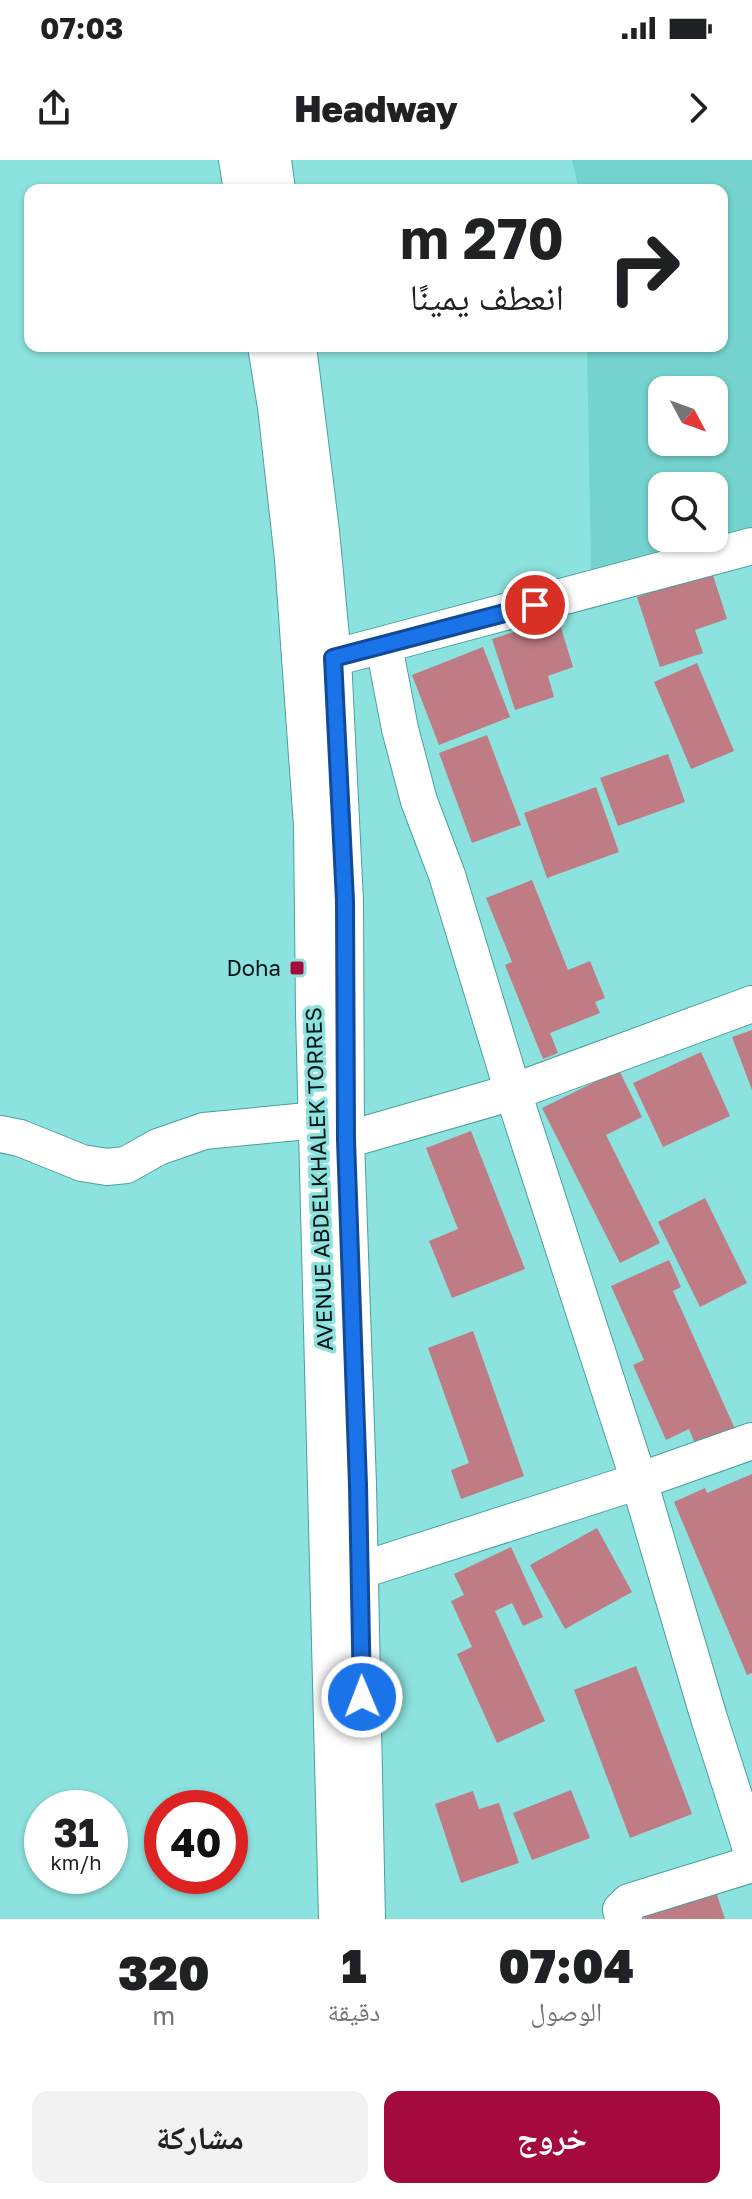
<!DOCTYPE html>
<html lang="ar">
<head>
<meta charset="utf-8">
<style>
  :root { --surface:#fff; --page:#f2f2f2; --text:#202124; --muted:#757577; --accent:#a40a3e }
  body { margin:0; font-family:"Golos Text","Noto Naskh Arabic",sans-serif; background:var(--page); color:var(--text); direction:rtl; height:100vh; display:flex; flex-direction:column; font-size:30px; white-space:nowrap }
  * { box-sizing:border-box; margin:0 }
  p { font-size:26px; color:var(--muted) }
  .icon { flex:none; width:44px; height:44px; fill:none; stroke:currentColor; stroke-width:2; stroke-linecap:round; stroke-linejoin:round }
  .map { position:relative; height:1759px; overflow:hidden; direction:ltr }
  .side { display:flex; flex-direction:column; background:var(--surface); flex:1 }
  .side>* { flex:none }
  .hud { position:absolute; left:24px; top:24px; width:704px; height:168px; border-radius:16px; box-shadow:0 2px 6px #0004; direction:rtl; background:#fff; color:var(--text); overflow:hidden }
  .needle { width:52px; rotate:131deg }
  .fabs { position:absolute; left:648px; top:216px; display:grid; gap:16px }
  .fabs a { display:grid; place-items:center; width:80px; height:80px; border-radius:16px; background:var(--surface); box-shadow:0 2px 6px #0004; font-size:40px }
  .speed { position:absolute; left:24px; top:1630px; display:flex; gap:16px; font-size:40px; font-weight:700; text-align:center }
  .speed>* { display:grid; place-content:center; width:104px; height:104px; border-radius:50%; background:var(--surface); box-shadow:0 2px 6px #0004; line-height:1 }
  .speed small { font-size:20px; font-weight:400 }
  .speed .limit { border:12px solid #d22; background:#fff; color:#111 }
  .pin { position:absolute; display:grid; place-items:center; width:68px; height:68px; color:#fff; margin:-34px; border:4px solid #fff; border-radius:50%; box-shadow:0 2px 8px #0007 }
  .me { position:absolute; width:88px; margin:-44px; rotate:359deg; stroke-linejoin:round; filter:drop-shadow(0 0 6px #0008) }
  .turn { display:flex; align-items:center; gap:28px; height:168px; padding:0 32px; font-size:36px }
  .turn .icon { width:104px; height:104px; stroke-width:2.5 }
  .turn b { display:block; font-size:56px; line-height:68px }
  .eta { display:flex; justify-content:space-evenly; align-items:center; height:136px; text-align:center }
  .eta b { font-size:48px; font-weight:800; line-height:56px }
  .button { display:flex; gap:16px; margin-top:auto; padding:16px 32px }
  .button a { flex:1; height:92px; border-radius:16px; background:var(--accent); color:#fff; font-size:32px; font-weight:800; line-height:92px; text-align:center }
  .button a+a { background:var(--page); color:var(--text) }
  .status { display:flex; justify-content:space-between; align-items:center; height:56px; padding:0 40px; background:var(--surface); direction:ltr }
  .status svg { height:22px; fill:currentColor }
  header { display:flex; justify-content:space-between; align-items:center; height:104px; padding:0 32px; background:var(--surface); font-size:36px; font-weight:800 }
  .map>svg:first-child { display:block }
  .built { fill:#74d3cf; fill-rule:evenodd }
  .building { fill:#bf7c84 }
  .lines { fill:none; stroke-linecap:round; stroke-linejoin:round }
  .minor-casing { stroke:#4aa09d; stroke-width:38 }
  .minor { stroke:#fff; stroke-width:36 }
  .route-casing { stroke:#114b97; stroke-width:20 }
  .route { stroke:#1a73e8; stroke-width:14 }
  .poi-dot { fill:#a40a3e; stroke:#8ce2de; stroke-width:3 }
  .labels { text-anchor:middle; stroke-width:7; stroke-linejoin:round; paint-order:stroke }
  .poi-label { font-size:22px; fill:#001312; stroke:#8ce2de; text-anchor:end }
  .street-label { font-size:22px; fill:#001312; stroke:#8ce2de }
</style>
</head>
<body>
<div class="status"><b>07:03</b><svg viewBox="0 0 49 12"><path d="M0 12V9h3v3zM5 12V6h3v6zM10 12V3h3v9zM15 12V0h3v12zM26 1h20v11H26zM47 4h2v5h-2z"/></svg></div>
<header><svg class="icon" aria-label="forward" viewBox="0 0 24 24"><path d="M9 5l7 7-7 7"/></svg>Headway<svg class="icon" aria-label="share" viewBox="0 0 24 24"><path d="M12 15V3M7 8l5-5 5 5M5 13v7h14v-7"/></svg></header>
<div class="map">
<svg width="752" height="1759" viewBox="0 0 752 1759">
  <rect width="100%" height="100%" fill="#8ce2de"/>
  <path class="built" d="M 572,0 L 752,0 L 752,374 L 591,411 L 587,186 L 722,186 L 722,30 L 579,30 ZM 662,230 L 714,230 L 714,282 L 662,282 ZM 662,326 L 714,326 L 714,378 L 662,378 Z"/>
  <g class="building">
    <polygon points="712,412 727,459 695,470 703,493 660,507 637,437"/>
    <polygon points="558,458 573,507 548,516 554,537 515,550 492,479"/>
    <polygon points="483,487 510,557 439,585 412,515"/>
    <polygon points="697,503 734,591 691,609 654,522"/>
    <polygon points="487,575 521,665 472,683 439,593"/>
    <polygon points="668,594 685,642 618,666 600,618"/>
    <polygon points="596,627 619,692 547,718 524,653"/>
    <polygon points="532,720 568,810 590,801 605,838 595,842 600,853 550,873 558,893 543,899 505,805 512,802 486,738"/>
    <polygon points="752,870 752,930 732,877"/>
    <polygon points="701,892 730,956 663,987 633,923"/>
    <polygon points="619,910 642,957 606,975 660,1083 620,1103 542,948"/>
    <polygon points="471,971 525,1109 452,1138 429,1081 458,1069 426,988"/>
    <polygon points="705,1038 747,1123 700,1147 658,1062"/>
    <polygon points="669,1100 681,1127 673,1131 735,1269 696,1286 689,1269 666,1280 633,1205 644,1200 611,1126"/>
    <polygon points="473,1171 524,1316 461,1339 451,1310 469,1303 428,1188"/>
    <polygon points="752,1314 752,1513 747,1515 674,1342 705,1328 707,1333"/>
    <polygon points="597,1368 632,1432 565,1469 530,1405"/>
    <polygon points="511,1387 543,1457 523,1466 512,1443 495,1451 545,1561 497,1583 457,1494 472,1487 451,1441 464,1435 454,1414"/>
    <polygon points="636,1506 692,1654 630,1678 574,1530"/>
    <polygon points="571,1630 590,1678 532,1700 513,1653"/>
    <polygon points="473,1631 479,1649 499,1643 519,1703 461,1723 435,1644"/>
    <polygon points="716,1732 725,1759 644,1759 643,1755"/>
  </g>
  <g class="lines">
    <g class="minor-casing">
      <g id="minor">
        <polyline points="237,0 242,30"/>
        <polyline points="273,0 277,30"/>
        <polyline points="266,186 276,247 293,399 312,666 314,853 337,1759"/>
        <polyline points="298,186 321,371 333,498 345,741 346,980 358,1325 367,1759"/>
        <polyline points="384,486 400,569 419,641 447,715 513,932 639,1321 709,1558 752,1692"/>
        <polyline points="333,498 752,386"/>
        <polyline points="0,974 20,978 82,1003 107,1007 126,1005 158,987 204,971 318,960"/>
        <polyline points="346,980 513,932 752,844"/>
        <polyline points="359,1411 639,1321 752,1281"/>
        <polyline points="624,1759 621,1750 629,1742 752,1704"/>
      </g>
    </g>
    <use href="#minor" class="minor"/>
  </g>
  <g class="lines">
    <g class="route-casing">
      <polyline id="route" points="362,1537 358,1325 346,980 345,741 333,498 535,445"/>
    </g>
    <use href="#route" class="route"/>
  </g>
  <rect class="poi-dot" x="289" y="800" width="16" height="16" rx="4"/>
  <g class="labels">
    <g class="poi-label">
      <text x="281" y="816">Doha</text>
    </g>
    <g class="street-label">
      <text transform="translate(319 1019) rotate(-92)" y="8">AVENUE ABDELKHALEK TORRES</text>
    </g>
  </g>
</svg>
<div class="fabs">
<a><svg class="needle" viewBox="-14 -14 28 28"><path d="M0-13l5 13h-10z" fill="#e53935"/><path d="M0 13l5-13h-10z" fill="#757577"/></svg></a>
<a><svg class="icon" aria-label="search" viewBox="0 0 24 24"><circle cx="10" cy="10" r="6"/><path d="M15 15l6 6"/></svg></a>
</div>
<div class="speed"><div>31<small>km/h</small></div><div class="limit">40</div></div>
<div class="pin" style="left:535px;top:445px;background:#d93025"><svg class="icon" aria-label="arrive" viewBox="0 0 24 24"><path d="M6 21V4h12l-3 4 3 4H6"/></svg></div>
<svg class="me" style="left:362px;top:1537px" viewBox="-20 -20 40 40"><circle r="17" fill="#1a73e8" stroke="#fff" stroke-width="3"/><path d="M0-11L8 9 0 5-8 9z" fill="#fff"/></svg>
<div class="hud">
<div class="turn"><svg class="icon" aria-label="right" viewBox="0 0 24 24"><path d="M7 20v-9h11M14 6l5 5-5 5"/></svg><div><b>270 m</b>انعطف يمينًا</div></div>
</div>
</div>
<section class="side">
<div class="eta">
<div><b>07:04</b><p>الوصول</p></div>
<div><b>1</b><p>دقيقة</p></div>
<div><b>320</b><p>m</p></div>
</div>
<div class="button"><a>خروج</a><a>مشاركة</a></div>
</section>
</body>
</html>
